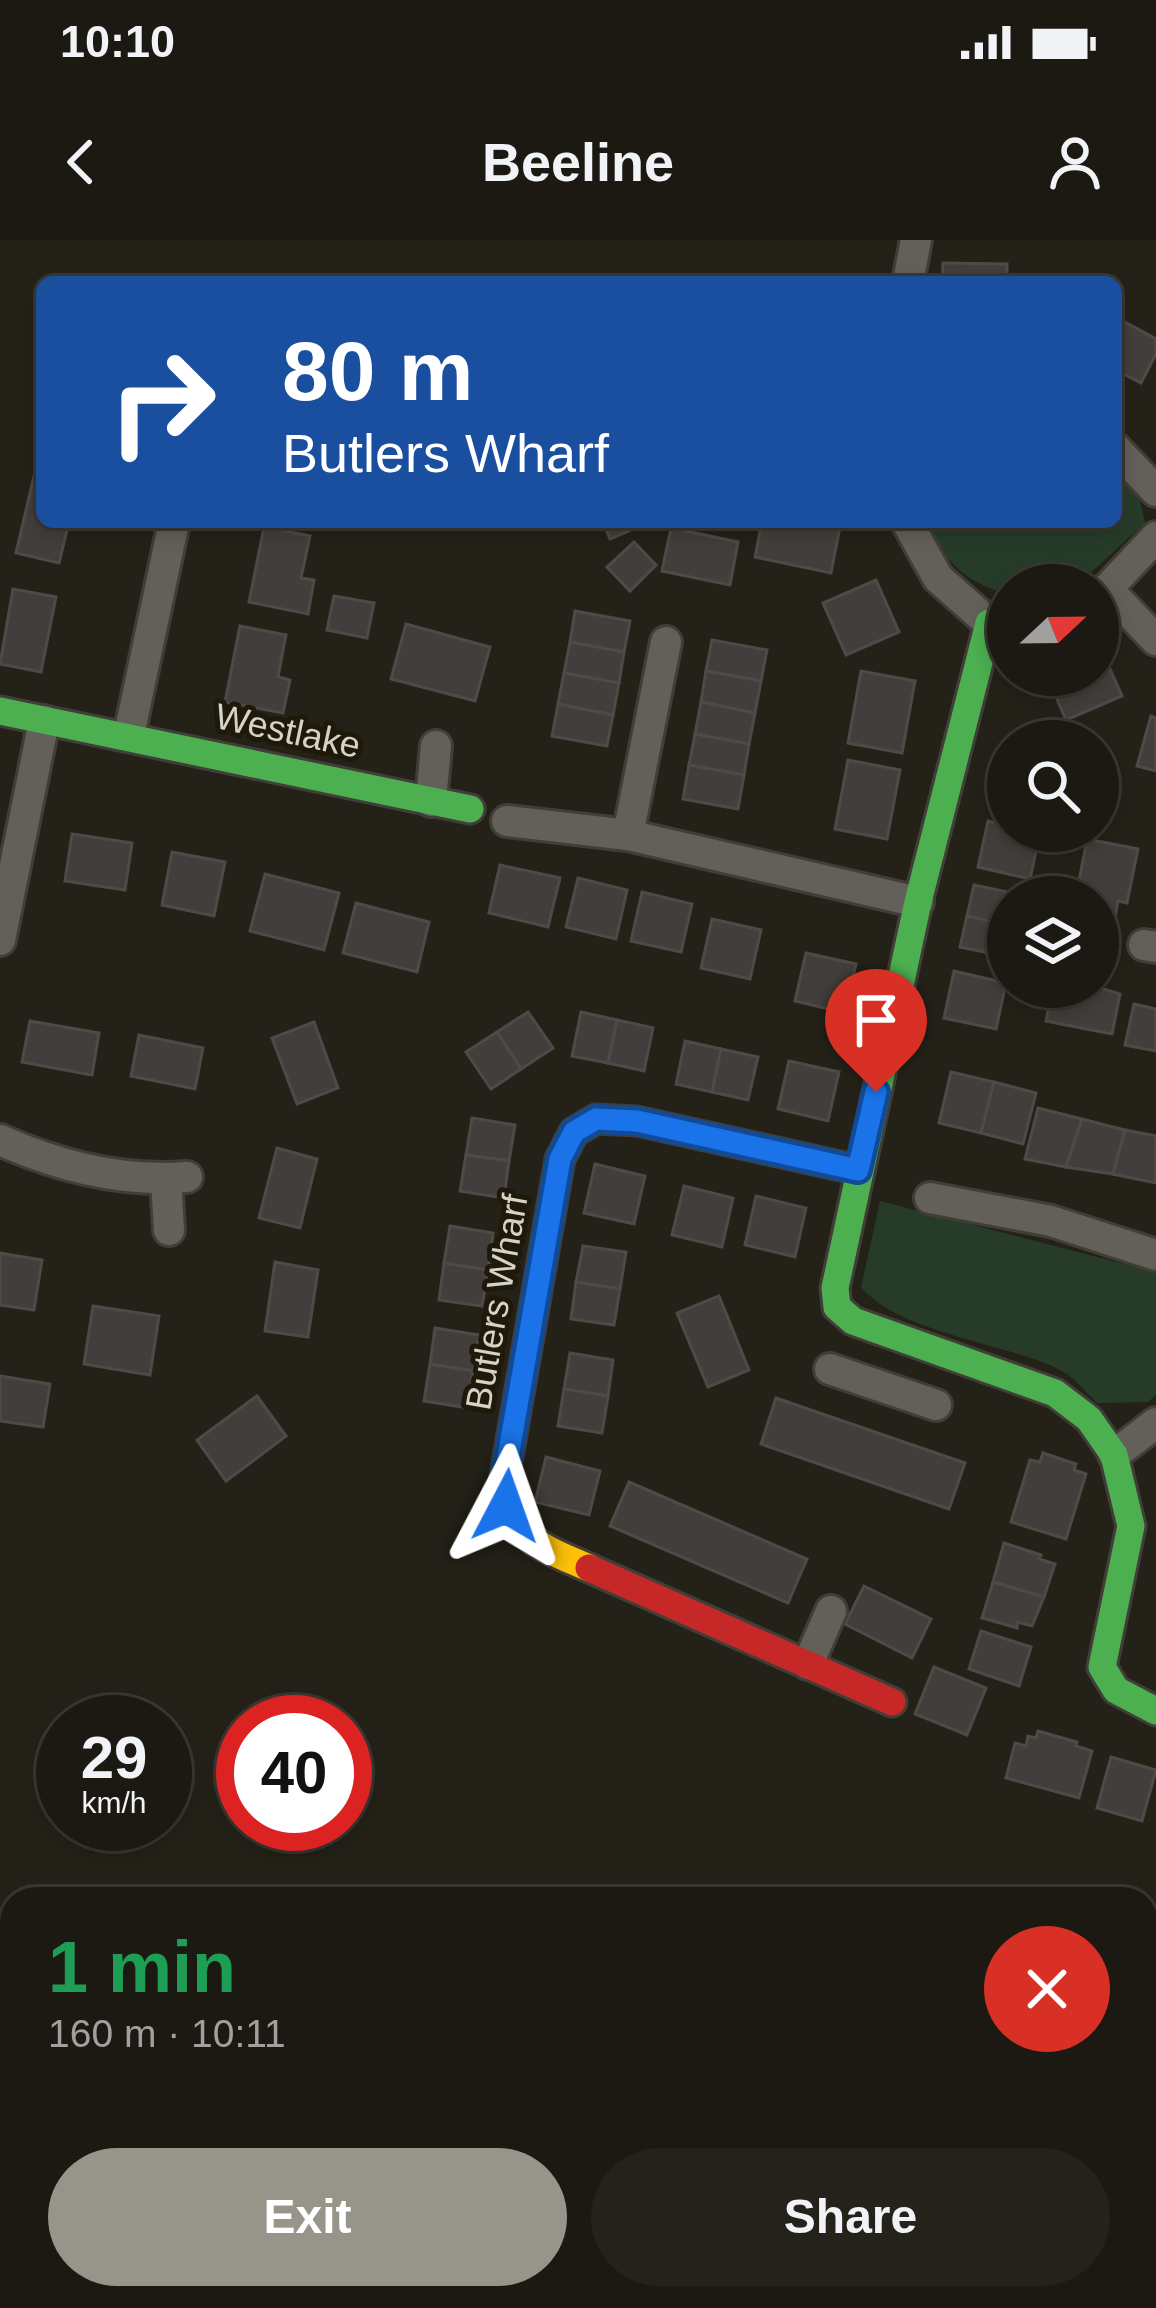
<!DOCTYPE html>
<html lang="en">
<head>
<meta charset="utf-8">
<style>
  :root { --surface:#1b1912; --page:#24221b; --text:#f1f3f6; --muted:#a0a09f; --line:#393832; --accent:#97948a }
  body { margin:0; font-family:Helvetica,sans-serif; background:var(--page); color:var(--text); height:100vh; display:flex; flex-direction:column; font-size:45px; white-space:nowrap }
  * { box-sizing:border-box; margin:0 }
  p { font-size:39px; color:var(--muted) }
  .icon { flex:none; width:66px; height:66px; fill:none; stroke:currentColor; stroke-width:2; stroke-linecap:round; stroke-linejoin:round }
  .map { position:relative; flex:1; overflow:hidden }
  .drawer { position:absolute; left:0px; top:1647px; width:1158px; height:423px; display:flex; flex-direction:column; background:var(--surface); border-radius:36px 36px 0 0; box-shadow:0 6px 18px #0003,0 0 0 3px var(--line) }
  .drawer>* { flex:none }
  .banner { position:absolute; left:36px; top:36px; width:1086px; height:252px; border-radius:18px; box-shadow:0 6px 18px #0003,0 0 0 3px var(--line); background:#1a4fa0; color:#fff; overflow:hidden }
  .needle { width:78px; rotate:68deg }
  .fabs { position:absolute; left:987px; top:324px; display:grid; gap:24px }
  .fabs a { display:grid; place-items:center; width:132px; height:132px; border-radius:50%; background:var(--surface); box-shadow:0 6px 18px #0003,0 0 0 3px var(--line); font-size:60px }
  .speed { position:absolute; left:36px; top:1455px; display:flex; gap:24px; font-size:60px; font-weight:700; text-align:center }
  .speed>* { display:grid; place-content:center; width:156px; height:156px; border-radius:50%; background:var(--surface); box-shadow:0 6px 18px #0003,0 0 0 3px var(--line); line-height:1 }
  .speed small { font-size:30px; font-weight:400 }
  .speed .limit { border:18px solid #d22; background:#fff; color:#111 }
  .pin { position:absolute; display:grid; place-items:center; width:102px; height:102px; color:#fff; margin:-123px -51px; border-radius:50% 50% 50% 0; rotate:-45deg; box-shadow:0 0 12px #0007 }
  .pin .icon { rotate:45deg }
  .me { position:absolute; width:132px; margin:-66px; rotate:4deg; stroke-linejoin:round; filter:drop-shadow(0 0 9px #0008) }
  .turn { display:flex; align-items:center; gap:42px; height:252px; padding:0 48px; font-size:54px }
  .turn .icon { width:156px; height:156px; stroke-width:2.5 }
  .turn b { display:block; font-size:84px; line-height:102px }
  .round { display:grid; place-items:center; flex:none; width:126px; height:126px; border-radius:63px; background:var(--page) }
  .head { display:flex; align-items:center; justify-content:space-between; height:204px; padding:0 48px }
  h1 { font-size:72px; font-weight:700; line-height:90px; color:#1e9e55 }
  .cta { display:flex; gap:24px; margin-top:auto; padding:24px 48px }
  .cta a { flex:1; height:138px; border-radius:72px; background:var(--accent); color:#fff; font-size:48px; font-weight:700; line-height:138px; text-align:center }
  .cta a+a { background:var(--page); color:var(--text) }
  .status { display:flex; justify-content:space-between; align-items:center; height:84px; padding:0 60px; background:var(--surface); direction:ltr }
  .status svg { height:33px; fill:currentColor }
  header { display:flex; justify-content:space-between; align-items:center; height:156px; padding:0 48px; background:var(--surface); font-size:54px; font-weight:700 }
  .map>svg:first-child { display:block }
  .green { fill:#263c29 }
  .building { fill:#423e3b; stroke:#4f4a47; stroke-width:3 }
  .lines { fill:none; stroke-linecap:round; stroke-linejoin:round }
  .street-casing { stroke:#413e37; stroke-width:36 }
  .fast-casing { stroke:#413e37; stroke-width:33 }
  .slow-casing { stroke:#413e37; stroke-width:33 }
  .jam-casing { stroke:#413e37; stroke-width:33 }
  .street { stroke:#626059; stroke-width:30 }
  .fast { stroke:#4caf50; stroke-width:27 }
  .slow { stroke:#ffc107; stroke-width:27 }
  .jam { stroke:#c62828; stroke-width:27 }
  .route-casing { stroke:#114b97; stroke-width:30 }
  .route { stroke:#1a73e8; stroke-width:21 }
  .labels { text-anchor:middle; stroke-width:10; stroke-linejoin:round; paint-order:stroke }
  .street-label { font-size:36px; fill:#d5d2c8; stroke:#1f190a }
</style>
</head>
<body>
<div class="status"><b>10:10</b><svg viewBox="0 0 49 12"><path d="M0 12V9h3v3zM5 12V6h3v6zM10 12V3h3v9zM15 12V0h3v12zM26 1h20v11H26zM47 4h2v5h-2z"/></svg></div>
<header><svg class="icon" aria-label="back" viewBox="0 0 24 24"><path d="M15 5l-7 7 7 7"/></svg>Beeline<svg class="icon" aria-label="person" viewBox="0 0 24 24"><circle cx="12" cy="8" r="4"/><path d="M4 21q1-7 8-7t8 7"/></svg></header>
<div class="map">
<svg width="1156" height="2068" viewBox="0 0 1156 2068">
  <rect width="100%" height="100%" fill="#242118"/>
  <g class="green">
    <path d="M 1116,234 L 1140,260 L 1145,283 L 1087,336 L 1071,345 L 1008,345 L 1008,353 C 972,347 938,319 930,282 L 1116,282 Z"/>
    <path d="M 880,961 L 1156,1032 L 1156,1155 L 1148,1162 L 1097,1163 C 1086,1153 1075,1138 1062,1131 C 1009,1103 900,1094 861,1047 Z"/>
  </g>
  <g class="building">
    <polygon points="943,23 1007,24 1007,42 942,42"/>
    <polygon points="1116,77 1156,99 1156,114 1141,143 1116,130"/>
    <polygon points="34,236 42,238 42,282 69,282 59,323 16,313"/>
    <polygon points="603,282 649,282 610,299"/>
    <polygon points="762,282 784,286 785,282 818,282 840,287 831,333 755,317"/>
    <polygon points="264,287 310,296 301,338 314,340 308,374 249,362"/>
    <polygon points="671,288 738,302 730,345 662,331"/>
    <polygon points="634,302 656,325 630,351 607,327"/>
    <polygon points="876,340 899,392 846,415 823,363"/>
    <polygon points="13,349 56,357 41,432 0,424"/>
    <polygon points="334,356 374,363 367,398 327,390"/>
    <polygon points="575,371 630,381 624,412 570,402"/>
    <polygon points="406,384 490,407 475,461 391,439"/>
    <polygon points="240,386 286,395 278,437 290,440 283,473 225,462"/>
    <polygon points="712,400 767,410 761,441 706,431"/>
    <polygon points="570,402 624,412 619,443 564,433"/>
    <polygon points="1103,413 1122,456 1066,480 1047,436 1098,435 1098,415"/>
    <polygon points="706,431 761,441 755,473 701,462"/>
    <polygon points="861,431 915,441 902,513 848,503"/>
    <polygon points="564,433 619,443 613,475 558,464"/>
    <polygon points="701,462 755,473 749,504 695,494"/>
    <polygon points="558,464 613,475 607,506 552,496"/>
    <polygon points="1151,476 1156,478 1156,531 1137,526"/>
    <polygon points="695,494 749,504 744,535 689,525"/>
    <polygon points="1005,506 1008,506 1008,555 995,552"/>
    <polygon points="848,520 900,530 887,599 835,589"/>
    <polygon points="689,525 744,535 738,569 683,559"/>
    <polygon points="988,581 1008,586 1008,591 1040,593 1030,639 978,627"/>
    <polygon points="72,594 132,603 125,650 65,641"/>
    <polygon points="1087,599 1138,609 1127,663 1118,661 1113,689 1098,686 1098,657 1076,657"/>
    <polygon points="172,612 225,622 214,676 162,665"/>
    <polygon points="500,625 560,638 548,687 489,673"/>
    <polygon points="265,634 339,653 324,710 250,691"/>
    <polygon points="578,638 627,650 616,699 566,687"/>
    <polygon points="974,645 1026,656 1008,657 1008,685 967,676"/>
    <polygon points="642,652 692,664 681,712 631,701"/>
    <polygon points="356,663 429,682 417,732 343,713"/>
    <polygon points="967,676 1008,685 1008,717 960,707"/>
    <polygon points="712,679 761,690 750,739 701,728"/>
    <polygon points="806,713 856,724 845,773 795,761"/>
    <polygon points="954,731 1006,743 996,789 944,778"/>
    <polygon points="1053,747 1097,747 1120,754 1112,794 1046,781"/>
    <polygon points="1134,764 1156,769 1156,811 1125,805"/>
    <polygon points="528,772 553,808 521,829 497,792"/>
    <polygon points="581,772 617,780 608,823 572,816"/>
    <polygon points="617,780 653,788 644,831 608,823"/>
    <polygon points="30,781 99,793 92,835 22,822"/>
    <polygon points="314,782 338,848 297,864 272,798"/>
    <polygon points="497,792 521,829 491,849 466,812"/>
    <polygon points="139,795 203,808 195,849 131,836"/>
    <polygon points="685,801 721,809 712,852 676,844"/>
    <polygon points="721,809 758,817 748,860 712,852"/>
    <polygon points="789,821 839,832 828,881 778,869"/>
    <polygon points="951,832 994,842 981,893 939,883"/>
    <polygon points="994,842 1036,853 1023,904 981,893"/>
    <polygon points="1038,868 1082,879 1066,927 1025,919"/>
    <polygon points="472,878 515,885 509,921 466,915"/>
    <polygon points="1082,879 1125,890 1113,934 1066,927"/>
    <polygon points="1125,890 1156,896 1156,943 1113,934"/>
    <polygon points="277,908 317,919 300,988 259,978"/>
    <polygon points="466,915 509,921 504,958 460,951"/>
    <polygon points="595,924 645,936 634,984 584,973"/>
    <polygon points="684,946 733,958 722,1007 672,995"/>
    <polygon points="756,956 806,968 795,1017 745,1005"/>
    <polygon points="450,986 493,993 488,1030 444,1023"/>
    <polygon points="583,1006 626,1012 620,1049 576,1042"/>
    <polygon points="0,1013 42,1020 34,1070 0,1065"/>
    <polygon points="275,1022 318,1030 308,1097 265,1091"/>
    <polygon points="444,1023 488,1030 482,1066 439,1060"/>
    <polygon points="576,1042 620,1049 614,1085 571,1079"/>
    <polygon points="719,1056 749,1130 708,1147 677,1073"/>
    <polygon points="93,1066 159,1076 150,1135 84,1124"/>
    <polygon points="435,1088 479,1095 473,1131 430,1124"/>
    <polygon points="570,1113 613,1120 608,1156 564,1149"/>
    <polygon points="430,1124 473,1131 468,1168 424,1161"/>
    <polygon points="0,1136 50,1144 43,1187 0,1181"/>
    <polygon points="564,1149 608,1156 602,1193 558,1186"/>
    <polygon points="257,1156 286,1196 226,1241 197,1200"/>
    <polygon points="776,1158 965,1223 949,1269 761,1204"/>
    <polygon points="1043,1213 1076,1224 1074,1230 1086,1234 1066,1299 1011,1282 1030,1220 1040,1222"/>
    <polygon points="546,1217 600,1231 589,1275 535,1262"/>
    <polygon points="629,1242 807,1319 788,1363 610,1286"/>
    <polygon points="1004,1303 1041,1315 1039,1319 1055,1324 1044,1357 993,1342"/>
    <polygon points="993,1342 1044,1357 1032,1386 1017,1382 1017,1388 982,1378"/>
    <polygon points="864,1346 931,1379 912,1418 845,1384"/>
    <polygon points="981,1391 1031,1407 1019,1446 969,1429"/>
    <polygon points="934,1427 986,1448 967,1495 915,1474"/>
    <polygon points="1038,1491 1077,1502 1076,1506 1092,1511 1079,1558 1006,1538 1015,1503 1026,1506 1028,1496 1036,1498"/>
    <polygon points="1111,1517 1156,1530 1142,1581 1097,1568"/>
  </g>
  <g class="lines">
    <g class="street-casing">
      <g id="street">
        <polyline points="908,42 916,0"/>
        <polyline points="1116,209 1156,251"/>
        <polyline points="907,282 938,338 989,383 1007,380"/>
        <polyline points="1107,349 1156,400"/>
        <polyline points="1098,353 1107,349 1156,297"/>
        <polyline points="129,495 174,282"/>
        <polyline points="431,561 436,506"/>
        <polyline points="507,581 628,595 918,662"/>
        <polyline points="628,595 666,402"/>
        <polyline points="0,700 44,481"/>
        <polyline points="1144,705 1156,707"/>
        <path d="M 0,900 C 58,926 123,942 187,937"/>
        <polyline points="166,938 169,990"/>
        <polyline points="930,958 1051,981 1156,1015"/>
        <polyline points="830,1129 936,1165"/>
        <polyline points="1114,1215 1156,1183"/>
        <polyline points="808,1424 831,1371"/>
      </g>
    </g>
    <g class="fast-casing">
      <g id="fast">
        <polyline points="989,383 918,662 835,1048 837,1067 853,1081 1055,1153 1089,1179 1114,1215 1131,1286 1102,1427 1116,1450 1156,1471"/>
        <polyline points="0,471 470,569"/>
      </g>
    </g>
    <g class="slow-casing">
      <path id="slow" d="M 589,1328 C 544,1308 513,1300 503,1246 L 560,919 L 574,892 L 596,879 L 637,881 L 858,930"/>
    </g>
    <g class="jam-casing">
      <polyline id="jam" points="589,1328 892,1462"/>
    </g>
    <use href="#street" class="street"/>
    <use href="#fast" class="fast"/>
    <use href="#slow" class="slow"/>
    <use href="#jam" class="jam"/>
  </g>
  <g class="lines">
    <g class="route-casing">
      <polyline id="route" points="506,1266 503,1246 560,919 574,892 596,879 637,881 858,930 876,852"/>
    </g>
    <use href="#route" class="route"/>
  </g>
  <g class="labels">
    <g class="street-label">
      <text transform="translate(288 490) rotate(12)" y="13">Westlake</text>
      <text transform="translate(496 1062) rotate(-80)" y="13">Butlers Wharf</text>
    </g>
  </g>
</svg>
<div class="fabs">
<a><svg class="needle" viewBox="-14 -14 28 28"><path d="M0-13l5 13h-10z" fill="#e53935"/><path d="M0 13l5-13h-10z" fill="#a0a09f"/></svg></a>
<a><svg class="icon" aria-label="search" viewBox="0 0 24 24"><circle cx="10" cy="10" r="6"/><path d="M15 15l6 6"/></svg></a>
<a><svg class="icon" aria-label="layers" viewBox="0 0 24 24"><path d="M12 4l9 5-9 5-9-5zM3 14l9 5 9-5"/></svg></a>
</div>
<div class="speed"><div>29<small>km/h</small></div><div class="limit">40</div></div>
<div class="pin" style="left:876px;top:852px;background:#d93025"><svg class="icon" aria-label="arrive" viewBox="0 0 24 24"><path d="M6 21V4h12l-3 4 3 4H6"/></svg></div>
<svg class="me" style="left:506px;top:1266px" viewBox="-20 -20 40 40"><path d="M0-17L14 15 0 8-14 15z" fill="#1a73e8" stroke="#fff" stroke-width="4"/></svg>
<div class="banner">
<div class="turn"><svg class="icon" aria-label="right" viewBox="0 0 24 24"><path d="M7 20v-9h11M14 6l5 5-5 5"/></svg><div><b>80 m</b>Butlers Wharf</div></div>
</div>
<section class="drawer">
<div class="head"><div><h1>1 min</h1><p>160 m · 10:11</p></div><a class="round" style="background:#d93025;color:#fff"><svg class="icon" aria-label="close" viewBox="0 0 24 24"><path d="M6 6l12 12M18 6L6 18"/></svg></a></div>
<div class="cta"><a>Exit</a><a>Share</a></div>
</section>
</div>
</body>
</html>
